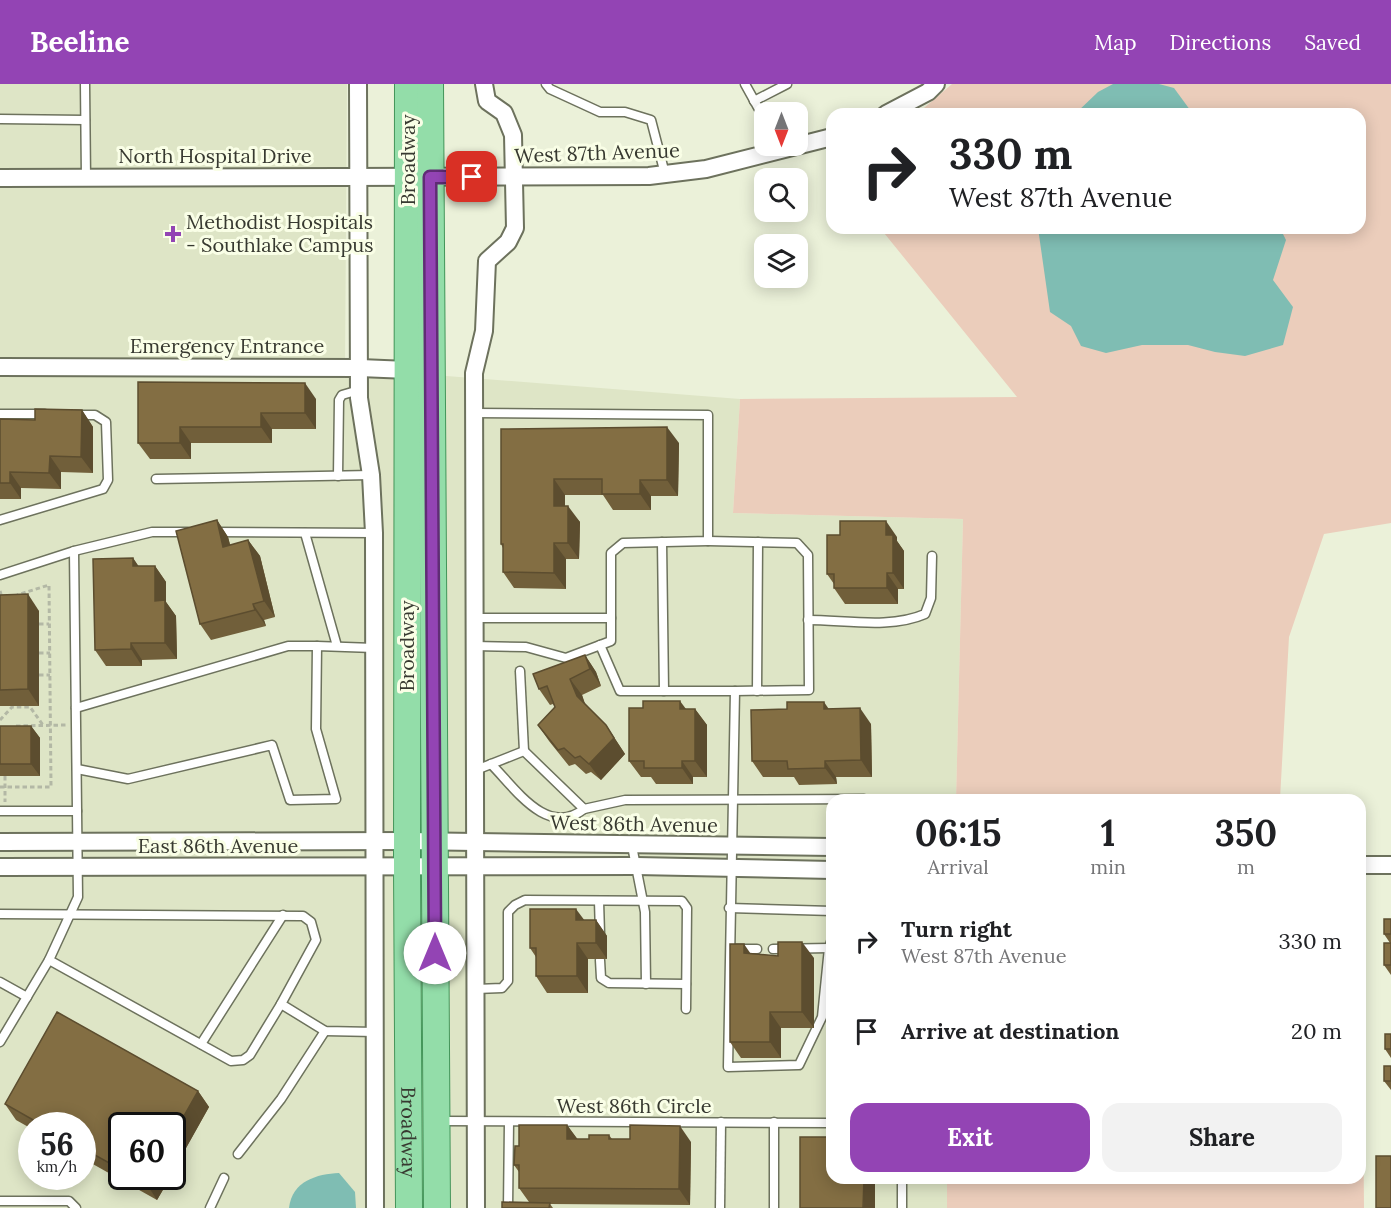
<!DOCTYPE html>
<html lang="en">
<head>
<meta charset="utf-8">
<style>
  :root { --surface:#fff; --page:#f2f2f2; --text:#202124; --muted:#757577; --accent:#9344b4 }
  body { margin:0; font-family:Lora,serif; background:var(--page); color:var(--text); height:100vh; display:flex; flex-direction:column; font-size:22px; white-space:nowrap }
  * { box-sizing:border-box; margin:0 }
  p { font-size:20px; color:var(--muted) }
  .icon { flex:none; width:33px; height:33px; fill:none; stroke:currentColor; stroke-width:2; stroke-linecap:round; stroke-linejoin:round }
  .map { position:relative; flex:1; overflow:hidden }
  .side { position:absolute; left:826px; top:710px; width:540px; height:390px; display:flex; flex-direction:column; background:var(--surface); border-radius:18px; box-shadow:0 3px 15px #0003 }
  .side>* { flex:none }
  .guide { position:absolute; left:826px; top:24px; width:540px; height:126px; border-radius:18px; box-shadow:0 3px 15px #0003; background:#fff; color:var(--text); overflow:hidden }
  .needle { width:39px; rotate:180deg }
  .fabs { position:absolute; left:754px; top:18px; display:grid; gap:12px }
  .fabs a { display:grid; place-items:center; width:54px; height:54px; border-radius:12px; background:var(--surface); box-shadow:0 3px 15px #0003; font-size:30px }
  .speed { position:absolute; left:18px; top:1028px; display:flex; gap:12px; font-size:30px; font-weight:700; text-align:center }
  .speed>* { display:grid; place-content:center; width:78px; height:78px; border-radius:50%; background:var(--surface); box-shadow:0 3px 15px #0003; line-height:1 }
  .speed small { font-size:15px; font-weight:400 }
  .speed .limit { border:3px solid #111; border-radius:9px; background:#fff; color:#111 }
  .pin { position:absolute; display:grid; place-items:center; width:51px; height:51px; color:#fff; margin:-26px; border-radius:12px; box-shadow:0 3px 9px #0006 }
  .me { position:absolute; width:66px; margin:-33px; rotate:0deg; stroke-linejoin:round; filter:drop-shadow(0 0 4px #0008) }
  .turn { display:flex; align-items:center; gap:21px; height:126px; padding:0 24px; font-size:27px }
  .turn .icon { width:78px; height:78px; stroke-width:2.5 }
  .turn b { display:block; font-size:42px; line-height:51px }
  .eta { display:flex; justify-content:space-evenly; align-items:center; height:102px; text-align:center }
  .eta b { font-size:36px; font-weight:700; line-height:42px }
  .action { display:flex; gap:12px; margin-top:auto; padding:12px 24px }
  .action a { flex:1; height:69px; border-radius:18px; background:var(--accent); color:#fff; font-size:24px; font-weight:700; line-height:69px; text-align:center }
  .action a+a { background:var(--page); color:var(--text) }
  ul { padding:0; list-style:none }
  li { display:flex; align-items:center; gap:18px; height:90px; padding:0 24px }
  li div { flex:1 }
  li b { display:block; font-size:22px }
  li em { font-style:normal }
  header { display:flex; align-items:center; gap:36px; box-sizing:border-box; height:84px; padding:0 30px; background:var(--accent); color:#fff }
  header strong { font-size:28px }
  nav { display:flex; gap:33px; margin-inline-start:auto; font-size:21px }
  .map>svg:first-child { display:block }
  .built { fill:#dee5c6; fill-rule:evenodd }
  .green { fill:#ebcdbb }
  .water { fill:#7fbdb3 }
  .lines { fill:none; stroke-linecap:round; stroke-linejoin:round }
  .lane-casing { stroke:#6d725d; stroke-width:11 }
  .street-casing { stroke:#6d725d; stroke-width:20 }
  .primary-casing { stroke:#44955a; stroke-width:28 }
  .path { stroke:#b3b8a5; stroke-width:3; stroke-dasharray:4.5 3; stroke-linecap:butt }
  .lane { stroke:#fff; stroke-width:8 }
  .street { stroke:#fff; stroke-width:16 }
  .primary { stroke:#93dda9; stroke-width:26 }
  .wall { fill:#715f3a }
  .shaded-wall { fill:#5c4d2f }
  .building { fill:#836e43; stroke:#5c4d2f; stroke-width:1.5 }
  .route-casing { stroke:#602c75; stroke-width:15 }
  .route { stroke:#9344b4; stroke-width:10 }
  .poi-dot { fill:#9344b4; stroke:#f9fee6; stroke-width:2 }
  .labels { text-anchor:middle; stroke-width:6; stroke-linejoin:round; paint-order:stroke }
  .street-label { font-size:20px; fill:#373930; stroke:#f9fee6 }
  .poi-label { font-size:20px; fill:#373930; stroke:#f9fee6; text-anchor:start }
</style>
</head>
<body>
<header>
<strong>Beeline</strong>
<nav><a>Map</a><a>Directions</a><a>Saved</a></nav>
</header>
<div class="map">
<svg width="1391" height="1124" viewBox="0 0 1391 1124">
  <rect width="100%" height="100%" fill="#ebf1d9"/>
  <path class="built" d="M 0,0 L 347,0 L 345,284 L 740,315 L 733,429 L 963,435 L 956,715 L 832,716 L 832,1094 L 947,1094 L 947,1124 L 0,1124 ZM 32,1041 L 82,1041 L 82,1092 L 32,1092 ZM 122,1041 L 172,1041 L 172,1092 L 122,1092 Z"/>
  <g class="green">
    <polygon points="952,0 1391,0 1391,439 1324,450 1289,553 1280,715 956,715 963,435 733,429 740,315 1017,313 880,144 1360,144 1360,30 917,30"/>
    <polygon points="1361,766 1364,1124 947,1124 947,1094 1360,1094"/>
  </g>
  <g class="water">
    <polygon points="1113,0 1159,0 1174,4 1193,30 1075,30 1098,8"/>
    <polygon points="1038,144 1280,144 1286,156 1273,196 1293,223 1283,261 1245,272 1215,268 1188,261 1142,261 1106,269 1081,262 1071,242 1050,228"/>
    <path d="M 339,1089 L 355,1108 L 356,1124 L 289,1124 C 292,1097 317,1090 339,1089 Z"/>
  </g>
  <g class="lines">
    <g class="lane-casing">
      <g id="lane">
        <polyline points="85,0 86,94"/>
        <polyline points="546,0 550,5 600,28 625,28 651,36 665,90"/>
        <polyline points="745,0 765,36"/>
        <polyline points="754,17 787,0"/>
        <polyline points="0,35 85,36"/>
        <polyline points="473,329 708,331 708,457 623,459 611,469 611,557 566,574 526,563 474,562"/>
        <polyline points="0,330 45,330"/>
        <polyline points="338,392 339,316 342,311 359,306"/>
        <polyline points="156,395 371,391"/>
        <polyline points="0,436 103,405 108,396 106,338 95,331 75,331"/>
        <polyline points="215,448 374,449"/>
        <polyline points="305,449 337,562"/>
        <polyline points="708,457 797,459 808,471 809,606 735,607"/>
        <polyline points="662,458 664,607"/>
        <polyline points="74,467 78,813 49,876 231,977 243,976 250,971 281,920"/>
        <polyline points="0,491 74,467 152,448 188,448"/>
        <polyline points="473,534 611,534"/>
        <path d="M 808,536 C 845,536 891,545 925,530 L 931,514 L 932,472"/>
        <polyline points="600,561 620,607 735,607 728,983 799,981 822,933 829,864 832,855"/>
        <polyline points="520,587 524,667"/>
        <polyline points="757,607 758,458"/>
        <polyline points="76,624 288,562 317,562"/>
        <path d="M 491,680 C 515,704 547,754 584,725"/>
        <polyline points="77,685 128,695 272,661 290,716 336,715 316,645 317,562 374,564"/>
        <polyline points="476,686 524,667 584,725 625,716 864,715"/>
        <polyline points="0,727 77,727"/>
        <polyline points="632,762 645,828 646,900"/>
        <polyline points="599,817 600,850"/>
        <polyline points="729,824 832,827"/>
        <polyline points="0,830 303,832 311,838 316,856 281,920 325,947 375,948"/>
        <polyline points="736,865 757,865"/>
        <polyline points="773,865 829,864"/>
        <polyline points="600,876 601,894 609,899 686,900"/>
        <polyline points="0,898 27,913"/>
        <polyline points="476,905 502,904 508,897 508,828 515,821 525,816 682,817 687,824 686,925"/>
        <polyline points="0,958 49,876"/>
        <polyline points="201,960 283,831"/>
        <polyline points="440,1037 832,1039"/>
        <polyline points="774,1038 774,1124"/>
        <polyline points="238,1070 281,1015 325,947"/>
        <polyline points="0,1117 69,1117 76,1124"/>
        <polyline points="210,1124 224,1094"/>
        <polyline points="508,1124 509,1038"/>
        <polyline points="720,1124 721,1038"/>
        <polyline points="902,1124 902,1094"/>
      </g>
    </g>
    <g class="street-casing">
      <g id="street">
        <polyline points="358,0 359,314 371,391 374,449 375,1124"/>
        <polyline points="886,30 928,8 936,0"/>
        <polyline points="0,94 649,92 706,85 832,53"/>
        <polyline points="0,283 360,284 408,286 413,292"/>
        <polyline points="0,758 407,757 832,763"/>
        <polyline points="1360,781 1391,781"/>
        <polyline points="0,783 636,782 832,786"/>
        <polyline points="476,1124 474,289 484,247 487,177 508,158 515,144 513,51 504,29 487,17 484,0"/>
      </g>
    </g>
    <g class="primary-casing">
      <g id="primary">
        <path id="s1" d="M 408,0 L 407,783 L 409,1124"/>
        <polyline points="430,0 437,1124"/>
      </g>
    </g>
    <g class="path">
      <polyline points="0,507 2,514"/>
      <polyline points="39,540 49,540"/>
      <polyline points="39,569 50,569"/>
      <polyline points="39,591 50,591"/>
      <polyline points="0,636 12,623 30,623 43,641"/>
      <polyline points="16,642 66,641"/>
      <polyline points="5,692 5,718"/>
      <polyline points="0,703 51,703 49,501 17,511"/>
    </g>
    <use href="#lane" class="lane"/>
    <use href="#street" class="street"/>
    <use href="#primary" class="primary"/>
  </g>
  <g class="wall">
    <polygon points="138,298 316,315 316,345 272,345 272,359 191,359 191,375 150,375 138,359"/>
    <polygon points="82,326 93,343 93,389 61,388 61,405 21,404 21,415 0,415 0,335 35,336"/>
    <polygon points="501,345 679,359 678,412 651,412 651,426 613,426 603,411 565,411 565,422 580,438 579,475 566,475 566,505 514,504 503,488 503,464 501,460"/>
    <polygon points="217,436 228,453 230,461 248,456 260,472 275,533 264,536 266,542 211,556 200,540"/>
    <polygon points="897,453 897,457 904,467 904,505 898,505 898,520 845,520 834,504 834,500 827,490"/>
    <polygon points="133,474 138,482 155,482 166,498 166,518 176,532 177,575 142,576 142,582 106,582 95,566"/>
    <polygon points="0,511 39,527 39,622 0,622"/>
    <polygon points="585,571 596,588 601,602 582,611 585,621 606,641 625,670 601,696 591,688 586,690 575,680 569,682 549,657 538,641 555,623 553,620 550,621 539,605"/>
    <polygon points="686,625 695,625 707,641 707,693 693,693 693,700 656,700 651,693 641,693 629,677"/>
    <polygon points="829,625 871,640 872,693 836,693 837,700 799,701 794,693 763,693 752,677"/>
    <polygon points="0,642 31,642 40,654 40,692 0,692"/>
    <polygon points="1391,835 1391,891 1384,881 1390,859 1384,850"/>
    <polygon points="584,836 596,836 607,852 607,875 588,875 588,909 547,909 536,892 536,873 530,864"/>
    <polygon points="778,872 814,874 814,944 781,944 781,974 741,974 730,958"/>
    <polygon points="1391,950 1391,974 1385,965"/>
    <polygon points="1391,982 1391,1058 1391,1006 1384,997"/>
    <polygon points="198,1007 209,1023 172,1089 172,1041 122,1041 122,1092 171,1092 157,1116 82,1074 82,1041 32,1041 32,1045 16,1036 5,1020"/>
    <polygon points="567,1041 577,1055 589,1055 609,1051 612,1055 691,1058 690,1121 550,1120 553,1124 502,1124 529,1118 519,1104 519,1088 514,1081 519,1062"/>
  </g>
  <g class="shaded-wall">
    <polygon points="305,299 316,315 316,345 305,329"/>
    <polygon points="82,326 93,343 93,389 81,373"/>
    <polygon points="261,329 272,345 272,359 261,343"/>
    <polygon points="180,343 191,359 191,375 180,359"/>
    <polygon points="667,343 679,359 678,412 667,396"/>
    <polygon points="50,372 61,388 61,405 49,389"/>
    <polygon points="10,388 21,404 21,415 10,399"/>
    <polygon points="554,395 565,411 565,438 554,422"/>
    <polygon points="640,396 651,412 651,426 640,410"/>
    <polygon points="568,422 580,438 579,475 568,459"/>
    <polygon points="217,436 228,453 235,479 223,463"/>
    <polygon points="886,437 897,453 897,457 904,467 904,505 893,489 886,451"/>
    <polygon points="248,456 260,472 275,533 264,517"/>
    <polygon points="554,459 566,475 566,505 554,489"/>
    <polygon points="133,474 144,490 133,482"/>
    <polygon points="155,482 166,498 166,518 176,532 177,575 165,559 155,517"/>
    <polygon points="887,489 898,505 898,520 887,504"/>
    <polygon points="28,510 39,527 39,622 28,605"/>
    <polygon points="253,520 264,536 266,542 255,526"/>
    <polygon points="131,559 142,576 142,582 131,565"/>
    <polygon points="585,571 596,588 601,602 590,585"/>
    <polygon points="570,595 582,611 588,628 577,612"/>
    <polygon points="680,617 692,633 680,625"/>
    <polygon points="824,618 835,634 824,625"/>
    <polygon points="860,624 871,640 872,693 861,676"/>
    <polygon points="695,625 707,641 707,693 695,677"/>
    <polygon points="606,641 625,670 601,696 589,680"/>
    <polygon points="31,642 40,654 40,692 31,680"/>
    <polygon points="682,677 693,693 693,700 682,684"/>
    <polygon points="825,677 836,693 837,700 825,684"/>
    <polygon points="576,825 588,841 576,836"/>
    <polygon points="596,836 607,852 607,875 596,859"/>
    <polygon points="802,858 814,874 814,944 802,928"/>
    <polygon points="577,859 588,875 588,909 577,892"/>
    <polygon points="744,860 755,876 744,869"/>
    <polygon points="770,928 781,944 781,974 770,958"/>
    <polygon points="198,1007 209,1023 172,1089 172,1053"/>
    <polygon points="567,1041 579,1057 567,1055"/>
    <polygon points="680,1042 691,1058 690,1121 679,1105"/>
    <polygon points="150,1092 171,1092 157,1116 146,1099"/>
    <polygon points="864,1094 875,1094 875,1124 863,1124"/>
  </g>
  <g class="building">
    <polygon points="138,298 305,299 305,329 261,329 261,343 180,343 180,359 138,359"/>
    <polygon points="35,325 82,326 81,373 50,372 49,389 10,388 10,399 0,399 0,335 35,336"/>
    <polygon points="667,343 667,396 640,396 640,410 602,410 602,395 554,395 554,422 568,422 568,459 554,459 554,489 503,488 503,460 501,460 501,345"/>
    <polygon points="217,436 223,463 248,456 264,517 253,520 255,526 200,540 176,447"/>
    <polygon points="840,437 886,437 886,451 893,451 893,489 887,489 887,504 834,504 834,490 827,490 827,451 840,451"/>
    <polygon points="133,474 133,482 155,482 155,517 165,516 165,559 131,559 131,565 95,566 93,475"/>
    <polygon points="28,510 28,605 0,606 0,511"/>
    <polygon points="585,571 590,585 570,595 577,612 606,641 614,654 589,680 580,672 575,674 564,664 558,666 538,641 555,623 547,602 539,605 533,590"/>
    <polygon points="643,617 680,617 680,625 695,625 695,677 682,677 682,684 644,684 644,677 629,677 629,624 643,624"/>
    <polygon points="787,618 824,618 824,625 860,624 861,676 825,677 825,684 788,685 787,677 752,677 751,626 787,625"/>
    <rect x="0" y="642" width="31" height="38"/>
    <polygon points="530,825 576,825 576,836 596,836 596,859 577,859 577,892 536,892 536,864 530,864"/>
    <rect x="1384" y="835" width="7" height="15"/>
    <polygon points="778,858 802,858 802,928 770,928 770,958 730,958 730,860 744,860 744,869 778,872"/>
    <rect x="1384" y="859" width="7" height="22"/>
    <polygon points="57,928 198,1007 172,1053 172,1041 122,1041 122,1086 82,1064 82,1041 42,1041 5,1020"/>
    <rect x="1385" y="950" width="6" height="15"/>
    <rect x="1384" y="982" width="7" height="15"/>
    <polygon points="519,1041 567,1041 567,1055 589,1055 589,1051 609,1051 609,1055 630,1055 630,1041 680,1042 679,1105 519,1104 519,1081 514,1081 515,1062 519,1062"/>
    <polygon points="800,1053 832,1053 832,1094 864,1094 863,1124 800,1124"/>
    <rect x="1376" y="1072" width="15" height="52"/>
    <polygon points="133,1092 150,1092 146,1099"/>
    <polygon points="502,1118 550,1119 549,1124 502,1124"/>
  </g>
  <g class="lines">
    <g class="route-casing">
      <polyline id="route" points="435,869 430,93 472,93"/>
    </g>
    <use href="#route" class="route"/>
  </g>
  <path class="poi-dot" d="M170 141h6v6h6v6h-6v6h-6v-6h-6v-6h6z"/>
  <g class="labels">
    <g class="street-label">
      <text transform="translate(597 69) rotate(-2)" y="7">West 87th Avenue</text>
      <text x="215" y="79">North Hospital Drive</text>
      <text transform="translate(408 76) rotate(-90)" y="7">Broadway</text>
      <text x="227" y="269">Emergency Entrance</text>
      <text transform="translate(407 562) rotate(-90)" y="7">Broadway</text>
      <text transform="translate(634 740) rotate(1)" y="7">West 86th Avenue</text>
      <text x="218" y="769">East 86th Avenue</text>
      <text x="634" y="1029">West 86th Circle</text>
      <text dy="7" stroke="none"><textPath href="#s1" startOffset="1048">Broadway</textPath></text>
    </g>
    <g class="poi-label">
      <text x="186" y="145">Methodist Hospitals<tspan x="186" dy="23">- Southlake Campus</tspan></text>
    </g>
  </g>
</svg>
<div class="fabs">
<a><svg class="needle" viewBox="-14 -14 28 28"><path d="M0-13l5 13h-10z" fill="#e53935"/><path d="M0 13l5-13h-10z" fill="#757577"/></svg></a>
<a><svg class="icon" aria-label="search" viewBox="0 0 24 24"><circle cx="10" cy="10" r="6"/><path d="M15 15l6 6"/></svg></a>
<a><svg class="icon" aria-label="layers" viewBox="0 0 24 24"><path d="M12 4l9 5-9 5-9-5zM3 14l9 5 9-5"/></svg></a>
</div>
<div class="speed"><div>56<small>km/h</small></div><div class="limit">60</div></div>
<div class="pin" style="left:472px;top:93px;background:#d93025"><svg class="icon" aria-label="arrive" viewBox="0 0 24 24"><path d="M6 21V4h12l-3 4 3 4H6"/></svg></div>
<svg class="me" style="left:435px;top:869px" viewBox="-20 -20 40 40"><circle r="19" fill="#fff"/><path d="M0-13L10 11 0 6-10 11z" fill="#9344b4"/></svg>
<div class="guide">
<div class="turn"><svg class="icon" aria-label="right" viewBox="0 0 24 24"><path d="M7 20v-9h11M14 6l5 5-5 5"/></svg><div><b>330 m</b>West 87th Avenue</div></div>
</div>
<section class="side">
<div class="eta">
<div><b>06:15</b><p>Arrival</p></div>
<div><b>1</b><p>min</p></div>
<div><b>350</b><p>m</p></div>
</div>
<ul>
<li><svg class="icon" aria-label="right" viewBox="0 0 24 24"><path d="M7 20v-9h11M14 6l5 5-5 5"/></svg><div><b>Turn right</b><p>West 87th Avenue</p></div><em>330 m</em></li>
<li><svg class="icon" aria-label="arrive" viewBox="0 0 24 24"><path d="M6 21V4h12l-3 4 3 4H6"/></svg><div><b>Arrive at destination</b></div><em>20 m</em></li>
</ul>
<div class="action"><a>Exit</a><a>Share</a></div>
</section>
</div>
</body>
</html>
